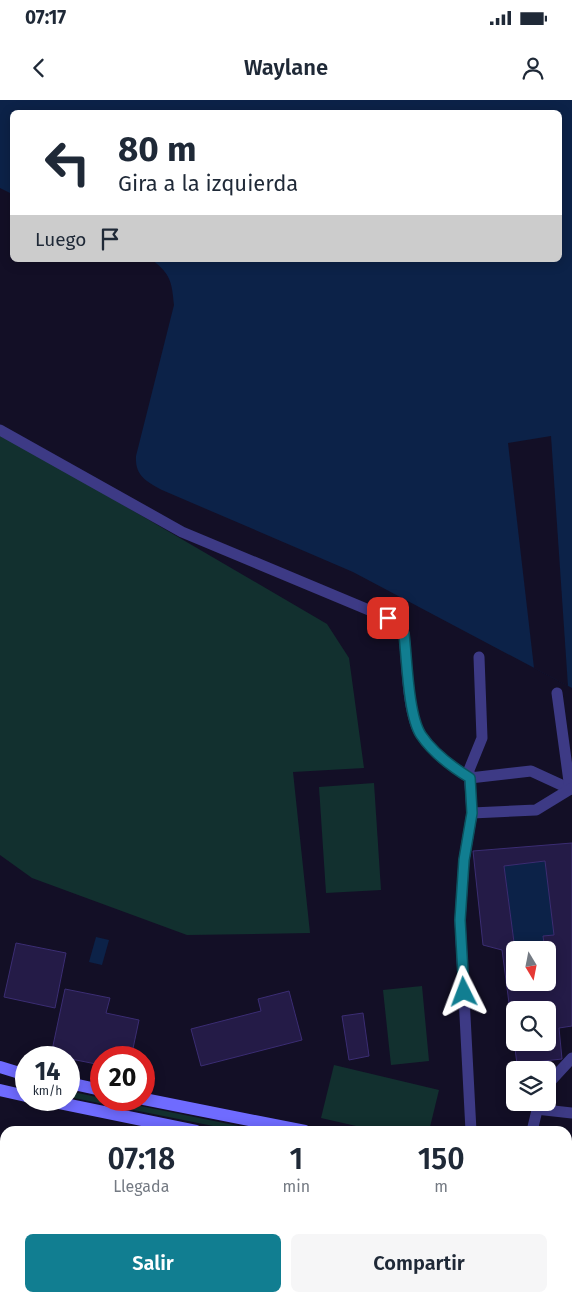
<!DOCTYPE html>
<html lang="es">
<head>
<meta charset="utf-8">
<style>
  :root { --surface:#fff; --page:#f6f6f7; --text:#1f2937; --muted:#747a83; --accent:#117e91 }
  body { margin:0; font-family:"Fira Sans",sans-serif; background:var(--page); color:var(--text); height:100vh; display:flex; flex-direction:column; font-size:19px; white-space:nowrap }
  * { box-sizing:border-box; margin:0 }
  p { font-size:16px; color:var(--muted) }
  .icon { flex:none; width:28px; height:28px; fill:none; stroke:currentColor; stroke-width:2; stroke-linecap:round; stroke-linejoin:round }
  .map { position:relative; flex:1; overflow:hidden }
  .panel { position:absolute; left:0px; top:1026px; width:572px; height:176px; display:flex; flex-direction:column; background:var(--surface); border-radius:15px 15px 0 0; box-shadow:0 2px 12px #0003 }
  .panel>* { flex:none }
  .top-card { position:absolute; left:10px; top:10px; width:552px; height:152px; border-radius:8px; box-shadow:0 2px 12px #0003; background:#fff; color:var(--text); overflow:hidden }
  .needle { width:32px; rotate:170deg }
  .controls { position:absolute; left:506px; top:841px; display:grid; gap:10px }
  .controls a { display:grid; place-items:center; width:50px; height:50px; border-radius:8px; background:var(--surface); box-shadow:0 2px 12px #0003; font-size:25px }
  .speed { position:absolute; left:15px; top:946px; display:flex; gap:10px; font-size:25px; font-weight:700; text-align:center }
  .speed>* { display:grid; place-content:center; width:65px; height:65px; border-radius:50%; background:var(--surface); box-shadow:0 2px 12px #0003; line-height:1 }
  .speed small { font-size:12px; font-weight:400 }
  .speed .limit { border:8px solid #d22; background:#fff; color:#111 }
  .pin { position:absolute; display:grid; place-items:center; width:42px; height:42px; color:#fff; margin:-21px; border-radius:10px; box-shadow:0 2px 8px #0006 }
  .me { position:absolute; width:55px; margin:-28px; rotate:357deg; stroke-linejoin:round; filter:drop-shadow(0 0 4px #0008) }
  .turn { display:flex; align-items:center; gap:18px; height:105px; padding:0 25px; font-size:22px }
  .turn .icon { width:65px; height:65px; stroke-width:2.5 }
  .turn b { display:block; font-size:35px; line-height:42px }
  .then { display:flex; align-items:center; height:48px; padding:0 25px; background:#0003; gap:10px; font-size:19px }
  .eta { display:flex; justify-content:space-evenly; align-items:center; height:85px; text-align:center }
  .eta b { font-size:30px; font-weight:600; line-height:35px }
  .primary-button { display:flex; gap:10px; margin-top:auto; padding:10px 25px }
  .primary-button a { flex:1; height:58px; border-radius:8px; background:var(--accent); color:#fff; font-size:20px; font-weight:600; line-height:58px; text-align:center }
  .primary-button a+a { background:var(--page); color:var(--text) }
  .status { display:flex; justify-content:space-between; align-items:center; height:35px; padding:0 25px; background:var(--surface); direction:ltr }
  .status svg { height:14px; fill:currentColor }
  header { display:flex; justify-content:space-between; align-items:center; height:65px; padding:0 25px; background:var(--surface); font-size:22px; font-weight:600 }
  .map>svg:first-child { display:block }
  .green { fill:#12302f }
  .water { fill:#0c2248 }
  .pier { fill:#130f26 }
  .building { fill:#241b47; stroke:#3b2d73; fill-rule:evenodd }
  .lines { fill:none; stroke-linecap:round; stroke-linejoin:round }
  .path { stroke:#2fb8b0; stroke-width:3; stroke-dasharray:2.5 4; stroke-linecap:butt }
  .service { stroke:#3d3a85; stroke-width:11 }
  .secondary { stroke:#6f6bff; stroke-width:12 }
  .route-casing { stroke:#0b525e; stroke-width:12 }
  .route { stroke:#117e91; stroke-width:9 }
</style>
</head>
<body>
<div class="status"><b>07:17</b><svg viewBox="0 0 49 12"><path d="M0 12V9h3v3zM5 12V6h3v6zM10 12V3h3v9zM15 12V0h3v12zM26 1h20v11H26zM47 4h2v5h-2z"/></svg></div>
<header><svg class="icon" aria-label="back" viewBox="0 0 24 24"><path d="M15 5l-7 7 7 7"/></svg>Waylane<svg class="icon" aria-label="person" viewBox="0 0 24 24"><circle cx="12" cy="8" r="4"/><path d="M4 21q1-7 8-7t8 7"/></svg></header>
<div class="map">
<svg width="572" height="1202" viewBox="0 0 572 1202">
  <rect width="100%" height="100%" fill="#130f26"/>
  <g class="green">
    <polygon points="0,333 327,524 349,558 364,668 293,672 310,833 187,835 32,778 0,755"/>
    <polygon points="374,683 381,790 326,793 319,687"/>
    <polygon points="422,886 429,961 391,965 383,890"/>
    <polygon points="334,965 439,990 429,1031 378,1031 321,1018"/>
    <polygon points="69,991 101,998 101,1000 111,1000 263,1031 238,1031 69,997"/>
    <polygon points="0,1141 5,1142 5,1198 568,1198 568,1147 572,1147 572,1202 0,1202"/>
  </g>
  <g class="water">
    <path d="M 0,0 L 572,0 L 572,588 L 353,472 L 162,390 C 146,381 135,376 136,356 L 174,205 C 172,183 171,174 152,160 L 560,160 L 560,12 L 12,12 L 12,94 L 0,88 Z"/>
    <polygon points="545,761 554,835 543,836 545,850 515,850 504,766"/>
    <polygon points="96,837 109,840 102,865 89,862"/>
  </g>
  <polygon class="pier" points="551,336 568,586 534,568 508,343"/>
  <g class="building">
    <path d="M 572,743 L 572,926 L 559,928 L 562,959 L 517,964 L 502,850 L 483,845 L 473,751 ZM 545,761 L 554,835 L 543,836 L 545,850 L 548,850 L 548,882 L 515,882 L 515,850 L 504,766 ZM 515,910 L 548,910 L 548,942 L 515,942 Z"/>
    <polygon points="16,843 66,853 55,908 4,897"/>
    <polygon points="65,889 110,898 106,913 139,920 131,958 101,958 101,965 51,955"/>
    <polygon points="289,891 302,940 201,966 191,929 261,911 258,899"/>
    <polygon points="363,913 369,956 349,960 342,916"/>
  </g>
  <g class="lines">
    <g class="path">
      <polyline points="372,1202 380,1198"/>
      <polyline points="398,1202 399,1198"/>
      <polyline points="480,1202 480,1198"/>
    </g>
    <g class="service">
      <path d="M 0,330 L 182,432 L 388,518 L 399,525 L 404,534 C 407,559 407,615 421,635 C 433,653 452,667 470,678 L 531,671 L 570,689"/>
      <polyline points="557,593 570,689"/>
      <polyline points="472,713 536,710 572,688"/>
      <polyline points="548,984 572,958"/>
      <polyline points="536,1009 572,1013"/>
      <polyline points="471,1031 460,820 464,760 472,713 469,670 482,638 479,557"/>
      <polyline points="532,1031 539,1002"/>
      <polyline points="568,1053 572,1054"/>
    </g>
    <g class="secondary">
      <polyline points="0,967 26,975"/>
      <polyline points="69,983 101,990"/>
      <polyline points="0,990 26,996"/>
      <polyline points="144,999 305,1031"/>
      <polyline points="45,1000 196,1031"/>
      <polyline points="568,1100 572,1101"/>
      <polyline points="568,1128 572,1129"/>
    </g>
  </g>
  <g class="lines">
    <g class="route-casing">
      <path id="route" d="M 388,518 L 399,525 L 404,534 C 407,559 408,615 421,635 C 433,653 452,667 470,678 L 472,713 L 464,760 L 460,820 L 464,892"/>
    </g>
    <use href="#route" class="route"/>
  </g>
</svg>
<div class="controls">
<a><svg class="needle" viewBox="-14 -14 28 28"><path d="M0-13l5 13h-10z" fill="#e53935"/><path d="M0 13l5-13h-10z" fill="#747a83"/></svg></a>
<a><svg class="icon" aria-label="search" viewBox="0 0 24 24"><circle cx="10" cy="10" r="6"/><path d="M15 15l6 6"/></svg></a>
<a><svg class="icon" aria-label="layers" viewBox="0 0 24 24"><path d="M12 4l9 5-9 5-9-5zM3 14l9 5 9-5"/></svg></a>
</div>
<div class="speed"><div>14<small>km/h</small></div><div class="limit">20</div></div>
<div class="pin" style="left:388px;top:518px;background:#d93025"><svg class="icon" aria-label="arrive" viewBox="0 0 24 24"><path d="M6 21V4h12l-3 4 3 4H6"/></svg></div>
<svg class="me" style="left:464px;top:892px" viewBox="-20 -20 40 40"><path d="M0-17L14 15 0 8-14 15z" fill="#117e91" stroke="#fff" stroke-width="4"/></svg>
<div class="top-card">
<div class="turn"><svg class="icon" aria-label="left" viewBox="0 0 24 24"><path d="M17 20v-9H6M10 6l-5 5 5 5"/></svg><div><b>80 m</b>Gira a la izquierda</div></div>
<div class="then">Luego<svg class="icon" aria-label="arrive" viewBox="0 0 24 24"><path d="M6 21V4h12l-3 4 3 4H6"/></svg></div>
</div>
<section class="panel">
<div class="eta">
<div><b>07:18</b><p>Llegada</p></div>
<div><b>1</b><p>min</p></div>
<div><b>150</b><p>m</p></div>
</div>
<div class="primary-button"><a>Salir</a><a>Compartir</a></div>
</section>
</div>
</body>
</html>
